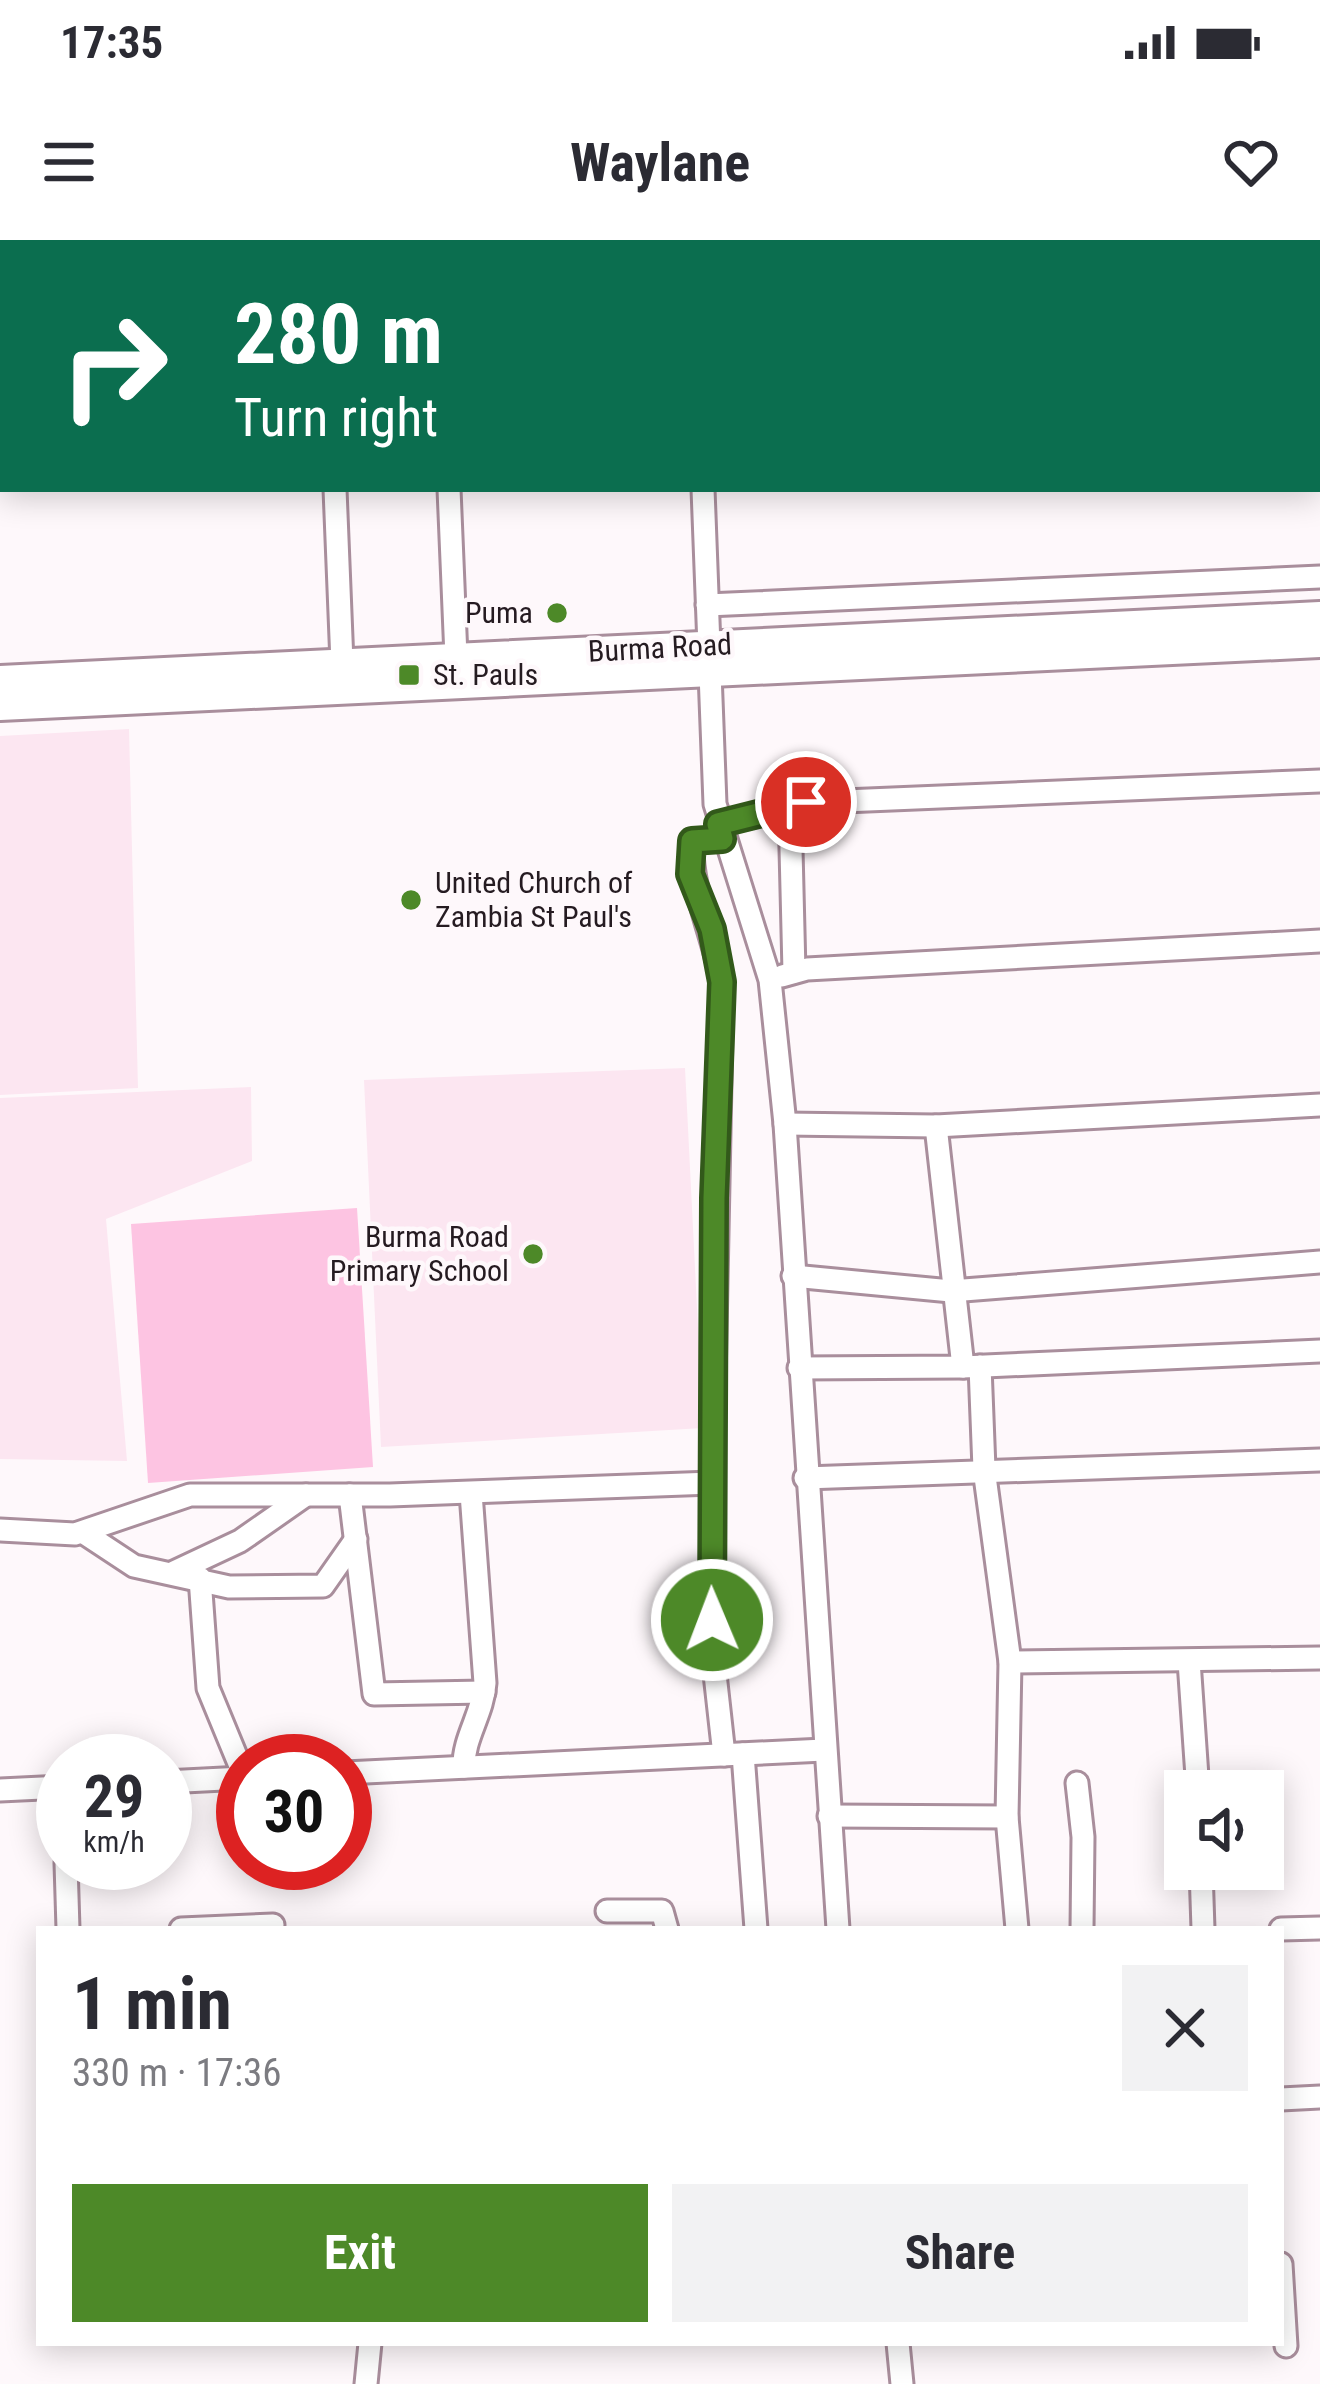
<!DOCTYPE html>
<html lang="en">
<head>
<meta charset="utf-8">
<style>
  :root { --surface:#fff; --page:#f2f2f3; --text:#2b2b33; --muted:#7c7c81; --accent:#4d8928 }
  body { margin:0; font-family:"Roboto Condensed",sans-serif; background:var(--page); color:var(--text); height:100vh; display:flex; flex-direction:column; font-size:45px; white-space:nowrap }
  * { box-sizing:border-box; margin:0 }
  p { font-size:39px; color:var(--muted) }
  .icon { flex:none; width:66px; height:66px; fill:none; stroke:currentColor; stroke-width:2; stroke-linecap:round; stroke-linejoin:round }
  .map { position:relative; flex:1; overflow:hidden }
  .drawer { position:absolute; left:36px; top:1686px; width:1248px; height:420px; display:flex; flex-direction:column; background:var(--surface); border-radius:0px; box-shadow:0 6px 30px #0003 }
  .drawer>* { flex:none }
  .banner { position:absolute; left:0px; top:0px; width:1320px; height:252px; box-shadow:0 6px 30px #0003; background:#0b6e4f; color:#fff; overflow:hidden }
  .tools { position:absolute; left:1164px; top:1530px; display:grid; gap:24px }
  .tools a { display:grid; place-items:center; width:120px; height:120px; border-radius:0px; background:var(--surface); box-shadow:0 6px 30px #0003; font-size:60px }
  .speed { position:absolute; left:36px; top:1494px; display:flex; gap:24px; font-size:60px; font-weight:700; text-align:center }
  .speed>* { display:grid; place-content:center; width:156px; height:156px; border-radius:50%; background:var(--surface); box-shadow:0 6px 30px #0003; line-height:1 }
  .speed small { font-size:30px; font-weight:400 }
  .speed .limit { border:18px solid #d22; background:#fff; color:#111 }
  .pin { position:absolute; display:grid; place-items:center; width:102px; height:102px; color:#fff; margin:-51px; border:6px solid #fff; border-radius:50%; box-shadow:0 3px 12px #0007 }
  .me { position:absolute; width:132px; margin:-66px; rotate:359deg; stroke-linejoin:round; filter:drop-shadow(0 0 9px #0008) }
  .turn { display:flex; align-items:center; gap:42px; height:252px; padding:0 36px; font-size:54px }
  .turn .icon { width:156px; height:156px; stroke-width:2.5 }
  .turn b { display:block; font-size:84px; line-height:102px }
  .round { display:grid; place-items:center; flex:none; width:126px; height:126px; border-radius:0px; background:var(--page) }
  .summary { display:flex; align-items:center; justify-content:space-between; height:204px; padding:0 36px }
  h1 { font-size:72px; font-weight:700; line-height:90px }
  .action { display:flex; gap:24px; margin-top:auto; padding:24px 36px }
  .action a { flex:1; height:138px; border-radius:0px; background:var(--accent); color:#fff; font-size:48px; font-weight:700; line-height:138px; text-align:center }
  .action a+a { background:var(--page); color:var(--text) }
  .status { display:flex; justify-content:space-between; align-items:center; height:84px; padding:0 60px; background:var(--surface); direction:ltr }
  .status svg { height:33px; fill:currentColor }
  header { display:flex; justify-content:space-between; align-items:center; height:156px; padding:0 36px; background:var(--surface); font-size:54px; font-weight:700 }
  .map>svg:first-child { display:block }
  .built { fill:#fce6f1 }
  .green { fill:#fdc4e2 }
  .lines { fill:none; stroke-linecap:round; stroke-linejoin:round }
  .minor-casing { stroke:#a98e9c; stroke-width:27 }
  .secondary-casing { stroke:#a98e9c; stroke-width:36 }
  .minor { stroke:#fff; stroke-width:21 }
  .secondary { stroke:#fff; stroke-width:30 }
  .route-casing { stroke:#32591a; stroke-width:30 }
  .route { stroke:#4d8928; stroke-width:21 }
  .poi-dot { fill:#4d8928; stroke:#fef8fb; stroke-width:4.5 }
  .labels { text-anchor:middle; stroke-width:9; stroke-linejoin:round; paint-order:stroke }
  .poi-label { font-size:30px; fill:#251b21; stroke:#fef8fb; text-anchor:end }
  .street-label { font-size:30px; fill:#251b21; stroke:#fef8fb }
</style>
</head>
<body>
<div class="status"><b>17:35</b><svg viewBox="0 0 49 12"><path d="M0 12V9h3v3zM5 12V6h3v6zM10 12V3h3v9zM15 12V0h3v12zM26 1h20v11H26zM47 4h2v5h-2z"/></svg></div>
<header><svg class="icon" aria-label="menu" viewBox="0 0 24 24"><path d="M4 6h16M4 12h16M4 18h16"/></svg>Waylane<svg class="icon" aria-label="heart" viewBox="0 0 24 24"><path d="M12 20l-8-8c-3-5 5-10 8-4 3-6 11-1 8 4z"/></svg></header>
<div class="map">
<svg width="1320" height="2144" viewBox="0 0 1320 2144">
  <rect width="100%" height="100%" fill="#fef8fb"/>
  <g class="built">
    <polygon points="129,489 138,848 0,855 0,496"/>
    <polygon points="685,828 703,1188 381,1207 364,840"/>
    <polygon points="251,847 252,921 106,979 127,1221 0,1219 0,858"/>
  </g>
  <polygon class="green" points="357,968 373,1227 148,1243 131,984"/>
  <g class="lines">
    <g class="minor-casing">
      <g id="minor">
        <polyline points="13,0 13,3"/>
        <polyline points="164,0 164,3"/>
        <polyline points="325,0 325,3"/>
        <polyline points="442,0 443,3"/>
        <polyline points="689,0 689,3"/>
        <polyline points="937,0 937,3"/>
        <polyline points="1017,0 1017,3"/>
        <polyline points="1317,14 1320,14"/>
        <polyline points="335,249 342,423"/>
        <polyline points="449,249 456,417"/>
        <polyline points="703,249 715,564 770,740 785,884 838,1689"/>
        <polyline points="707,365 1320,337"/>
        <polyline points="718,584 790,568"/>
        <polyline points="794,732 790,568 796,563 1320,541"/>
        <polyline points="782,736 807,729 1320,701"/>
        <polyline points="785,884 936,886 1320,865"/>
        <polyline points="936,886 963,1127"/>
        <polyline points="793,1036 951,1051 1320,1022"/>
        <polyline points="980,1126 984,1229 1010,1422 1007,1577 1017,1689"/>
        <polyline points="799,1128 963,1127 1320,1111"/>
        <polyline points="805,1238 1320,1220"/>
        <polyline points="712,1243 714,1425 724,1515"/>
        <polyline points="350,1255 374,1454 484,1452"/>
        <path d="M 0,1290 L 75,1294 L 190,1255 L 390,1255 L 712,1243 L 722,742 C 713,694 690,649 692,601 L 722,600"/>
        <polyline points="84,1293 134,1326 229,1347 323,1346 356,1299"/>
        <polyline points="174,1332 240,1301 306,1255"/>
        <polyline points="200,1338 208,1448 243,1533"/>
        <polyline points="1189,1421 1198,1551"/>
        <polyline points="1010,1422 1320,1418"/>
        <polyline points="743,1514 756,1689"/>
        <path d="M 464,1527 C 463,1498 483,1474 485,1443 L 471,1253"/>
        <polyline points="345,1533 824,1510"/>
        <polyline points="165,1542 243,1538"/>
        <polyline points="1077,1543 1083,1597 1082,1689"/>
        <polyline points="0,1550 63,1547"/>
        <polyline points="829,1576 1007,1577"/>
        <polyline points="66,1623 68,1689"/>
        <polyline points="1201,1629 1203,1689"/>
        <polyline points="607,1671 662,1671 667,1689"/>
        <polyline points="181,1689 273,1685"/>
        <polyline points="1281,1689 1320,1688"/>
        <polyline points="1281,1859 1320,1857"/>
        <polyline points="1281,2024 1286,2106"/>
        <polyline points="898,2103 902,2144"/>
        <polyline points="366,2144 370,2103"/>
      </g>
    </g>
    <g class="secondary-casing">
      <g id="secondary">
        <polyline points="0,441 1320,377"/>
        <polyline points="0,465 1320,402"/>
      </g>
    </g>
    <use href="#minor" class="minor"/>
    <use href="#secondary" class="secondary"/>
  </g>
  <g class="lines">
    <g class="route-casing">
      <polyline id="route" points="712,1380 714,958 722,742 712,689 690,634 692,601 722,599 718,584 806,562"/>
    </g>
    <use href="#route" class="route"/>
  </g>
  <g class="poi-dot">
    <circle cx="557" cy="373" r="12"/>
    <rect x="397" y="423" width="24" height="24" rx="6"/>
    <circle cx="411" cy="660" r="12"/>
    <circle cx="533" cy="1014" r="12"/>
  </g>
  <g class="labels">
    <g class="poi-label">
      <text x="533" y="383">Puma</text>
      <text x="433" y="445" text-anchor="start">St. Pauls</text>
      <text x="435" y="653" text-anchor="start">United Church of<tspan x="435" dy="34">Zambia St Paul's</tspan></text>
      <text x="509" y="1007">Burma Road<tspan x="509" dy="34">Primary School</tspan></text>
    </g>
    <g class="street-label">
      <text transform="translate(660 408) rotate(-3)" y="10">Burma Road</text>
    </g>
  </g>
</svg>
<div class="tools">
<a><svg class="icon" aria-label="sound" viewBox="0 0 24 24"><path d="M4 9h4l5-4v14l-5-4H4zM17 9q2 3 0 6"/></svg></a>
</div>
<div class="speed"><div>29<small>km/h</small></div><div class="limit">30</div></div>
<div class="pin" style="left:806px;top:562px;background:#d93025"><svg class="icon" aria-label="arrive" viewBox="0 0 24 24"><path d="M6 21V4h12l-3 4 3 4H6"/></svg></div>
<svg class="me" style="left:712px;top:1380px" viewBox="-20 -20 40 40"><circle r="17" fill="#4d8928" stroke="#fff" stroke-width="3"/><path d="M0-11L8 9 0 5-8 9z" fill="#fff"/></svg>
<div class="banner">
<div class="turn"><svg class="icon" aria-label="right" viewBox="0 0 24 24"><path d="M7 20v-9h11M14 6l5 5-5 5"/></svg><div><b>280 m</b>Turn right</div></div>
</div>
<section class="drawer">
<div class="summary"><div><h1>1 min</h1><p>330 m · 17:36</p></div><a class="round"><svg class="icon" aria-label="close" viewBox="0 0 24 24"><path d="M6 6l12 12M18 6L6 18"/></svg></a></div>
<div class="action"><a>Exit</a><a>Share</a></div>
</section>
</div>
</body>
</html>
